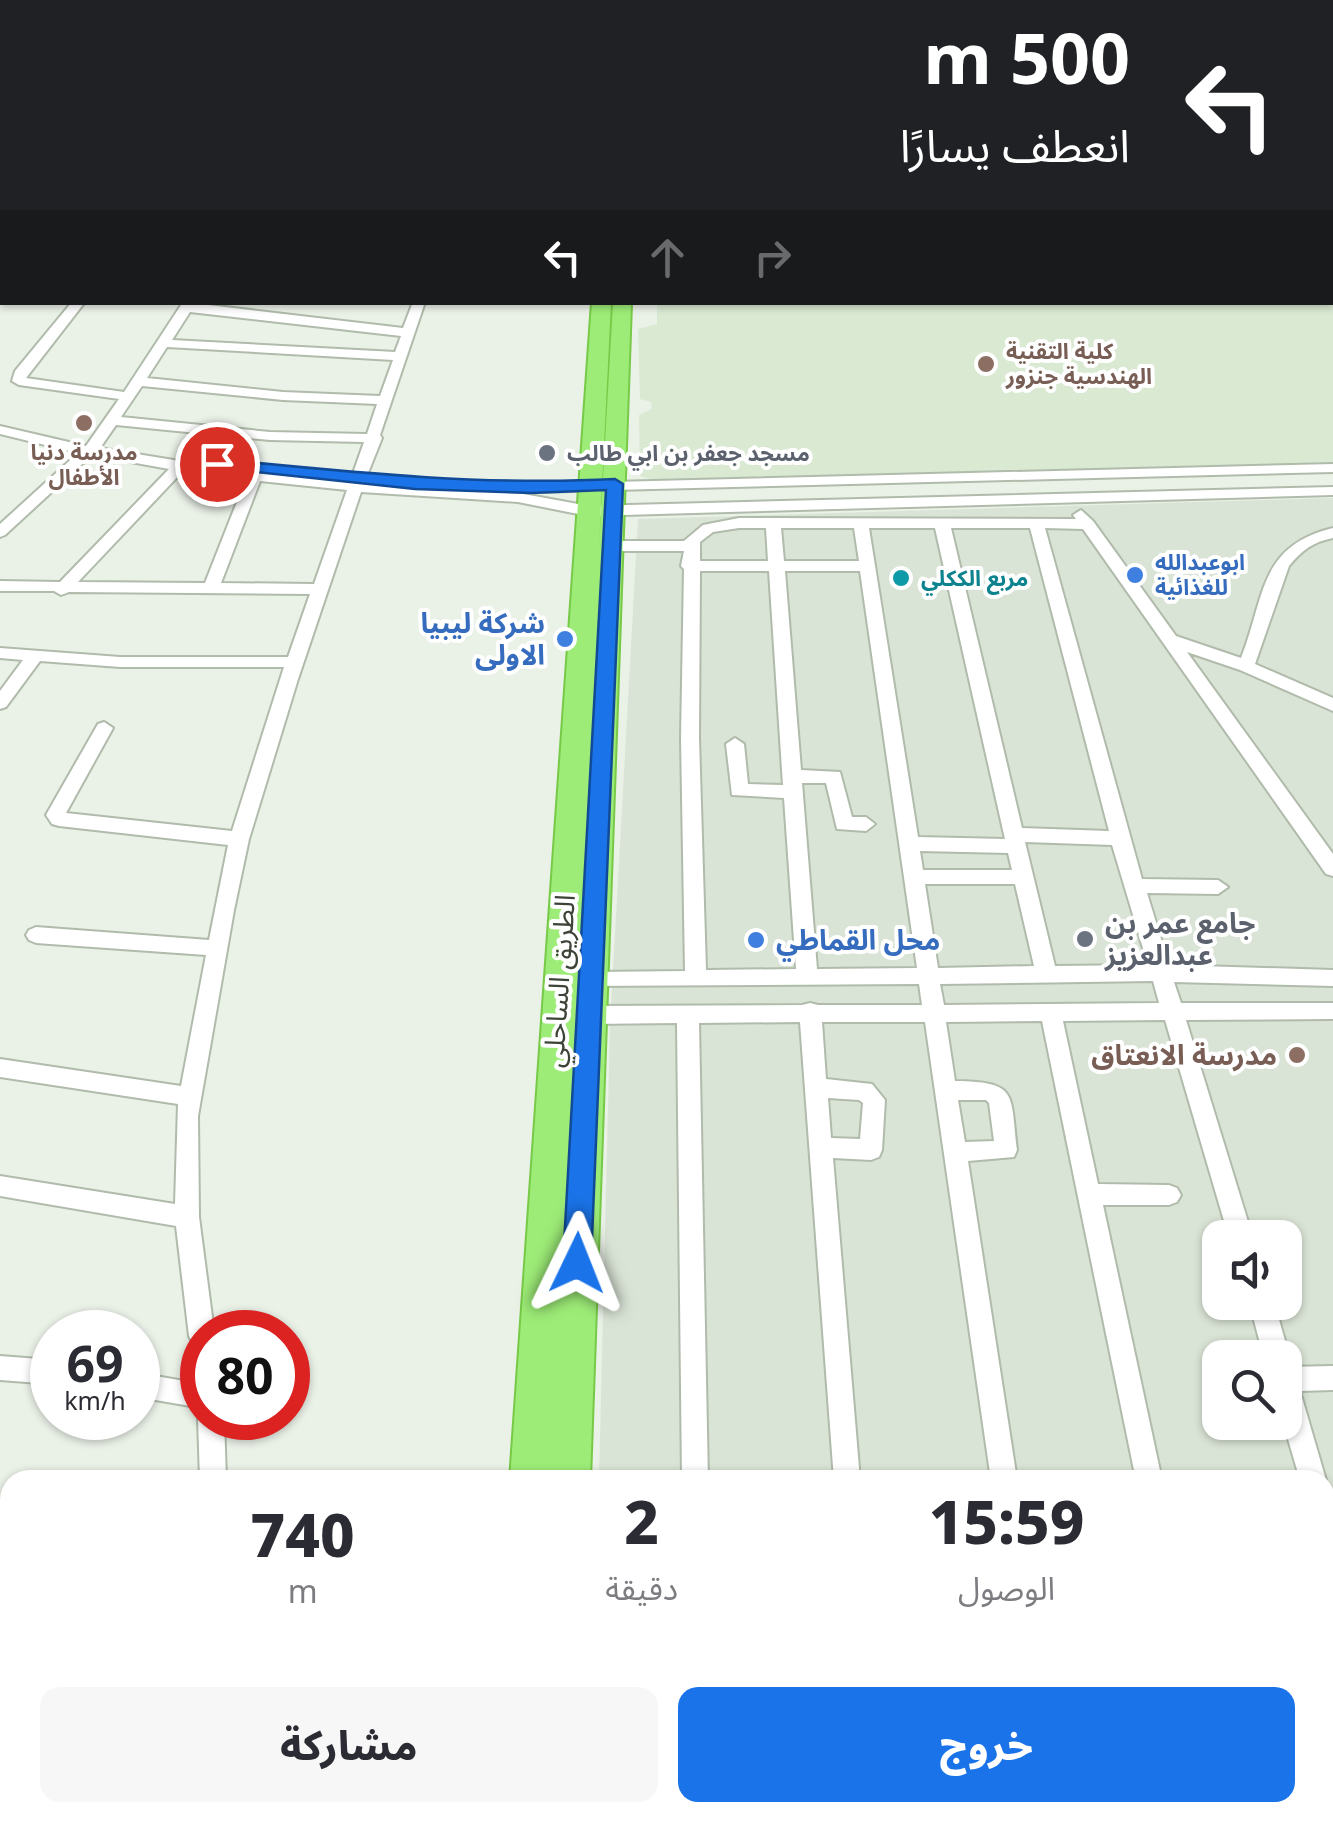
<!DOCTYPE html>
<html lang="ar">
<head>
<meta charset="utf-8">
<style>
  :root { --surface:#fff; --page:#f7f7f7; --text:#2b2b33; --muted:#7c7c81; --accent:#1a73e8 }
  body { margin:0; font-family:"Noto Sans","Noto Sans Arabic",sans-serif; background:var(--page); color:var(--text); direction:rtl; height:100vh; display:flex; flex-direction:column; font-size:38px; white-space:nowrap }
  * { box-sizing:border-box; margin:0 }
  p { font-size:32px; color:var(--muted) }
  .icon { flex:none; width:55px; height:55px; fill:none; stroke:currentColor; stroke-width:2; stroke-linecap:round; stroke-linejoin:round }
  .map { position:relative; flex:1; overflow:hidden; direction:ltr }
  .panel { position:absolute; left:0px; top:1470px; width:1335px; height:352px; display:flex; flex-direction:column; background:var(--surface); border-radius:30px 30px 0 0; box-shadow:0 2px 8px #0004; direction:rtl }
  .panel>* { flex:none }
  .hud { position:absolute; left:0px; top:0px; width:1335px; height:305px; box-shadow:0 2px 8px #0004; direction:rtl; background:#202124; color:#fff; overflow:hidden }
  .fabs { position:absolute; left:1202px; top:1220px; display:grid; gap:20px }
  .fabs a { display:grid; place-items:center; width:100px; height:100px; border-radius:20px; background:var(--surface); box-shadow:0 2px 8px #0004; font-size:50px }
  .speed { position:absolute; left:30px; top:1310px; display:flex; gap:20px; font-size:50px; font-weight:700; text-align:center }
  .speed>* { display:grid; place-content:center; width:130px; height:130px; border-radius:50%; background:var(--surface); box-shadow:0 2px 8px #0004; line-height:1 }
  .speed small { font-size:25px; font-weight:400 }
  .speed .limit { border:15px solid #d22; background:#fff; color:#111 }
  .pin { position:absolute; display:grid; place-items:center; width:85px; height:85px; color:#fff; margin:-42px; border:5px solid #fff; border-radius:50%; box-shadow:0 2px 10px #0007 }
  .me { position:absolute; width:110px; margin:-55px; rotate:2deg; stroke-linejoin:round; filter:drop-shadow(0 0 8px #0008) }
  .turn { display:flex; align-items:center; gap:35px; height:210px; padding:0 40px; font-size:45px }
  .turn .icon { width:130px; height:130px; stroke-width:2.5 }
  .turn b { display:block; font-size:70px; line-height:85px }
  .lanes { display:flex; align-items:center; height:95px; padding:0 40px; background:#0003; justify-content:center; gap:50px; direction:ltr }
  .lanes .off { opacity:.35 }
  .eta { display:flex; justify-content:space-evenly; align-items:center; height:170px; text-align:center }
  .eta b { font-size:60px; font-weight:800; line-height:70px }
  .action { display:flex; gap:20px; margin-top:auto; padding:20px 40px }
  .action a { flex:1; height:115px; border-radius:20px; background:var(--accent); color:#fff; font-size:40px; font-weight:800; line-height:115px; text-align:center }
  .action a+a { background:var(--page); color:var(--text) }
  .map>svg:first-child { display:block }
  .residential { fill:#dae4d6; fill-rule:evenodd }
  .education { fill:#d9e9d2 }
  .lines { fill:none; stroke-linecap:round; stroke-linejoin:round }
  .minor-casing { stroke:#b0bbab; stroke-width:4 }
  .highway-casing { stroke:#77ca48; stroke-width:4 }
  .minor { fill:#fff; fill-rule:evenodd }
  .highway { fill:#9dec77; fill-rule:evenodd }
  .route { fill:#1a73e8; stroke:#114b97; stroke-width:2.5 }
  .education-dot { fill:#8d6e63; stroke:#fff; stroke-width:4 }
  .worship-dot { fill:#6b7280; stroke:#fff; stroke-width:4 }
  .shop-dot { fill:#3f7fe0; stroke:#fff; stroke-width:4 }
  .culture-dot { fill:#0f9aa8; stroke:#fff; stroke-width:4 }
  .labels { text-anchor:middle; stroke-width:8; stroke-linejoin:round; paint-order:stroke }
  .far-education-label { font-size:22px; font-weight:bold; fill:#785e54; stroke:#fff; text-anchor:start }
  .far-worship-label { font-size:22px; font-weight:bold; fill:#5b616d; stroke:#fff; text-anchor:start }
  .far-shop-label { font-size:22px; font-weight:bold; fill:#366cbe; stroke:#fff; text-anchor:start }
  .far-culture-label { font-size:22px; font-weight:bold; fill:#0d838f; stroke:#fff; text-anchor:start }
  .shop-label { font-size:28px; font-weight:bold; fill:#366cbe; stroke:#fff; text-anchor:end }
  .worship-label { font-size:28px; font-weight:bold; fill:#5b616d; stroke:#fff; text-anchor:start }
  .street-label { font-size:28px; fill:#3c4337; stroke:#fff }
  .education-label { font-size:28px; font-weight:bold; fill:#785e54; stroke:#fff; text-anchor:end }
</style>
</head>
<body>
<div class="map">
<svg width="1333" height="1822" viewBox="0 0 1333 1822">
  <rect width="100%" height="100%" fill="#eaf1e7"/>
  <path class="residential" d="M 1333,498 L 1333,1822 L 590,1822 L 590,1812 L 1325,1812 L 1325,1480 L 599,1480 L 610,1025 L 638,519 ZM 1220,1238 L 1285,1238 L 1285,1302 L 1220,1302 ZM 1220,1358 L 1285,1358 L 1285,1422 L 1220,1422 Z"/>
  <polygon class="education" points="1333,181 1333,463 654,480 640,476 639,415 652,409 651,402 640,399 638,329 657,324 657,303 1332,302"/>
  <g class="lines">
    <g class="minor-casing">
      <g id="minor">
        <polygon points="158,0 159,2 144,1 144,0"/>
        <polygon points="704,0 713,0 714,2 705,2"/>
        <polygon points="1192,0 1201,0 1202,2 1193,2"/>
        <polygon points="1262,0 1270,0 1271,2 1263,2"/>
        <polygon points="2,24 2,31 0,32 0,25"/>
        <rect x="0" y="42" width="2" height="6"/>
        <rect x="1332" y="52" width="1" height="6"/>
        <polygon points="2,80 2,87 0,88 0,81"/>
        <rect x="1332" y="83" width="1" height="6"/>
        <rect x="1332" y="116" width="1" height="6"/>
        <rect x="0" y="117" width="2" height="6"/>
        <rect x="1332" y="151" width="1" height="6"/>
        <rect x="1332" y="171" width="1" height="6"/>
        <rect x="0" y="185" width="2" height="6"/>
        <path d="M 72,302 L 85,302 L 26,378 L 124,392 L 183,302 L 403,328 L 413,302 L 425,302 L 380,435 L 382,438 L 364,483 L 518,493 L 589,506 L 1333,487 L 1333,495 L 588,516 L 518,502 L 361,492 L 298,679 L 249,839 L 234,910 L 198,1116 L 199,1217 L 214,1332 L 202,1332 L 202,1348 L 193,1344 L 189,1336 L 176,1226 L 0,1196 L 0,1176 L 175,1204 L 178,1104 L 0,1077 L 0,1059 L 181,1086 L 206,955 L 36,943 L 29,940 L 26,935 L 29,930 L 36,927 L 209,940 L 228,845 L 59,826 L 52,824 L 46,815 L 98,724 L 104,722 L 113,728 L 66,813 L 232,831 L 284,667 L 120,667 L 40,661 L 6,707 L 0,709 L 0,691 L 23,660 L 0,658 L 0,648 L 120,657 L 288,657 L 310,594 L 69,592 L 61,595 L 54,591 L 0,591 L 0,581 L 60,582 L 169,469 L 92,455 L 5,535 L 0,537 L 0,524 L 78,453 L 0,434 L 0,426 L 86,446 L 119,399 L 19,385 L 12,381 L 15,371 ZM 190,312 L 401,336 L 395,352 L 172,340 ZM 167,347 L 393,360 L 380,396 L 283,392 L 147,378 ZM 142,386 L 283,400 L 377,404 L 367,434 L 270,432 L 121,417 ZM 116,425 L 270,440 L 364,442 L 350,482 L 198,464 L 100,448 ZM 183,471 L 246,479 L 205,583 L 78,582 ZM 260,481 L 347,490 L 314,584 L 221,583 Z"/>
        <polygon points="1333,464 1333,472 532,492 525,488 532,484"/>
        <path d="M 1081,510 L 1093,521 L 1176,636 L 1241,658 C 1265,598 1258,546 1333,528 L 1333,538 C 1313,542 1302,550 1289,566 L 1255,664 L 1333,698 L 1333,711 L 1240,670 L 1187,652 L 1333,854 L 1333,876 L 1326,874 L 1083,529 L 1045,528 L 1142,879 L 1218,880 L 1228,887 L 1218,894 L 1147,893 L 1169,965 L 1333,970 L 1333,986 L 1174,982 L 1181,1003 L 1333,1003 L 1333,1019 L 1186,1020 L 1253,1238 L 1229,1238 L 1165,1020 L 1063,1021 L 1098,1184 L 1169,1185 L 1177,1188 L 1181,1195 L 1177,1202 L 1169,1205 L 1103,1205 L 1162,1480 L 1136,1480 L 1042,1021 L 946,1022 L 955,1081 C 1019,1082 1010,1093 1017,1150 L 1014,1157 L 968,1161 L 1017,1480 L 991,1480 L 925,1022 L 822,1022 L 826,1079 L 872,1084 L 885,1100 L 882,1150 L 879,1157 L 871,1160 L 833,1158 L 860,1480 L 834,1480 L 800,1022 L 699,1023 L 708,1480 L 682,1480 L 677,1023 L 589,1024 L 581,1021 L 578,1015 L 581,1009 L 589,1006 L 802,1005 L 810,1003 L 818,1005 L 922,1005 L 919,984 L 585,986 L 582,980 L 585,974 L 592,972 L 685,971 L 681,738 L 684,569 L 681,566 L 684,551 L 612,551 L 604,546 L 612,541 L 684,541 L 703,525 L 739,518 L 1076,519 L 1073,515 ZM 739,528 L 766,528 L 768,561 L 700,561 L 700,542 L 713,532 ZM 781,528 L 854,528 L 859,561 L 784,561 ZM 869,528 L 935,528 L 1005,839 L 918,837 ZM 951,528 L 1030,528 L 1109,831 L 1022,828 ZM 700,571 L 769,571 L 783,785 L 748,784 L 744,744 L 735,738 L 726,744 L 732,795 L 784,798 L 796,969 L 706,970 L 699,738 ZM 785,571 L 860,571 L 917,968 L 817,969 L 802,783 L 826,783 L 837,829 L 866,831 L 875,824 L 866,817 L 852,817 L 840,772 L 801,770 ZM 1025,842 L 1112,845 L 1148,965 L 1055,966 ZM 920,851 L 1008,853 L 1012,870 L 923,870 ZM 925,884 L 1015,884 L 1034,966 L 938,968 ZM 1153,981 L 1159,1003 L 944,1005 L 940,984 ZM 828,1098 L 859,1100 L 863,1103 L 860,1139 L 831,1138 ZM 958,1100 L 986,1100 L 989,1103 L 994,1141 L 965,1142 Z"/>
        <polygon points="1249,1302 1274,1302 1290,1358 1286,1367 1333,1366 1333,1390 1300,1391 1326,1480 1325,1483 1325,1480 1300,1480 1283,1422 1285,1358 1264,1358"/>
        <polygon points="0,1356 52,1360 52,1384 0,1380"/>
        <polygon points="138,1373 202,1384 202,1408 138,1397"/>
        <polygon points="202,1409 202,1418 224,1418 226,1480 200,1480 198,1418"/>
        <polygon points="1325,1509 1333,1513 1333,1565 1325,1562"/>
        <polygon points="0,1592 10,1593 10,1621 0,1620"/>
        <polygon points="1325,1592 1333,1593 1333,1621 1325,1620"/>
        <polygon points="10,1787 10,1812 24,1812 23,1822 0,1822 0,1791"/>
        <polygon points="189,1812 219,1812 220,1822 188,1822"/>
        <polygon points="684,1812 714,1812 715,1822 683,1822"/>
        <polygon points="856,1812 887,1812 888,1822 856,1822"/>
        <polygon points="1039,1812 1070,1812 1072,1822 1040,1822"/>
        <polygon points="1208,1812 1239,1812 1241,1822 1209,1822"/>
      </g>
    </g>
    <g class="highway-casing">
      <g id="highway">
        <polygon points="592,302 611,302 599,547 613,304 631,304 590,1480 510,1480"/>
        <rect x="488" y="1812" width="46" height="10"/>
        <polygon points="538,1812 584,1812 583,1822 537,1822"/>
      </g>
    </g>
    <use href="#minor" class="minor"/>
    <use href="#highway" class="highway"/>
  </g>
  <path class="route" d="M 217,459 C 350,472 481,486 615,479 L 623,484 L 591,1263 L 587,1272 L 577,1276 L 567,1272 L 563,1263 L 606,490 L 531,493 L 415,489 L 211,467 L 211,460 Z"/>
  <g class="education-dot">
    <circle cx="986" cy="364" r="10"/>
    <circle cx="84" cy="423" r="10"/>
    <circle cx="1297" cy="1055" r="10"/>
  </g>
  <g class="worship-dot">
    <circle cx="547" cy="453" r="10"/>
    <circle cx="1085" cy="939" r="10"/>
  </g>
  <g class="shop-dot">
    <circle cx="1135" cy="575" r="10"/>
    <circle cx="565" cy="639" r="10"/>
    <circle cx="756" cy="940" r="10"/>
  </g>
  <circle class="culture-dot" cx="901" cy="578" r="10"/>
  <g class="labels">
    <g class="far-education-label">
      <text x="1006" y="359">كلية التقنية<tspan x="1006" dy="25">الهندسية جنزور</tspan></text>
      <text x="84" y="460" text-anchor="middle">مدرسة دنيا<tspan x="84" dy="25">الأطفال</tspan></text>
    </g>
    <g class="far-worship-label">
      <text x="567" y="461">مسجد جعفر بن ابي طالب</text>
    </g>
    <g class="far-shop-label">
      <text x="1155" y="570">ابوعبدالله<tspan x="1155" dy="25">للغذائية</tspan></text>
    </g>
    <g class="far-culture-label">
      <text x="921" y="586">مربع الككلي</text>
    </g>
    <g class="shop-label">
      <text x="545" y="633">شركة ليبيا<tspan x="545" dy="32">الاولى</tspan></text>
      <text x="776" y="950" text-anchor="start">محل القماطي</text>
    </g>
    <g class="worship-label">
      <text x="1105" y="933">جامع عمر بن<tspan x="1105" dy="32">عبدالعزيز</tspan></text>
    </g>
    <g class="street-label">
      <text transform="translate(559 981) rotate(-86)" y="10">الطريق الساحلي</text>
    </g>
    <g class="education-label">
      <text x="1277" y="1065">مدرسة الانعتاق</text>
    </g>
  </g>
</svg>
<div class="fabs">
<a><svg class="icon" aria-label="sound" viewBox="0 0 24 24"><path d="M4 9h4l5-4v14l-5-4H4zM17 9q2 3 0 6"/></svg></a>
<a><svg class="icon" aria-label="search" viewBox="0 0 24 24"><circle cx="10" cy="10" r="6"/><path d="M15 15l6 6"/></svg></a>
</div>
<div class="speed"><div>69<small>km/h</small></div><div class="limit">80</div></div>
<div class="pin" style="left:217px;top:464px;background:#d93025"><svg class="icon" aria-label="arrive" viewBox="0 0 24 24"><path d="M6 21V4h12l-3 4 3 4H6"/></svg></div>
<svg class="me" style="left:577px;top:1263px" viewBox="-20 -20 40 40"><path d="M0-17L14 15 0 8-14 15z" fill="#1a73e8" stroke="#fff" stroke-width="4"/></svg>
<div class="hud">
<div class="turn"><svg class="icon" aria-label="left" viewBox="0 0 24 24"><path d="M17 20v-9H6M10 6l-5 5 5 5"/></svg><div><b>500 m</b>انعطف يسارًا</div></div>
<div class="lanes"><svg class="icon" aria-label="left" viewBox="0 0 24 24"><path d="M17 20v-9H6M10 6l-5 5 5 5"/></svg><svg class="icon off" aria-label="ahead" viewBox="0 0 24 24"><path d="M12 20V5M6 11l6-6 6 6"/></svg><svg class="icon off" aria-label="right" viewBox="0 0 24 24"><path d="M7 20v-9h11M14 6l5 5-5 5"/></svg></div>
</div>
<section class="panel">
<div class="eta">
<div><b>15:59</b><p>الوصول</p></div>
<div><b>2</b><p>دقيقة</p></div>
<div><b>740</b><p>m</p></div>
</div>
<div class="action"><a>خروج</a><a>مشاركة</a></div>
</section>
</div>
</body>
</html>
